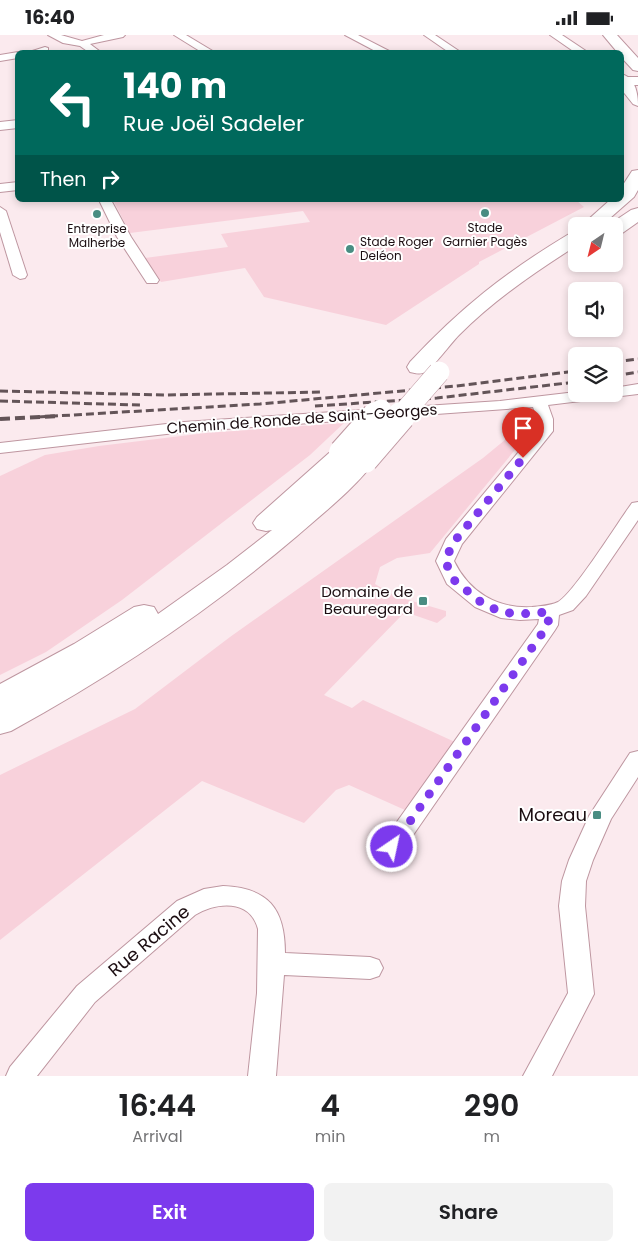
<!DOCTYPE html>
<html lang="en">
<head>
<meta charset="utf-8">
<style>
  :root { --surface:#fff; --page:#f2f2f2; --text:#202124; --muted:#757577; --accent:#7c3aed }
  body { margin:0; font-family:Poppins,sans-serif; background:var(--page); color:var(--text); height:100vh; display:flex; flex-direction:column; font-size:19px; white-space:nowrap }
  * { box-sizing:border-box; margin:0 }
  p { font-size:16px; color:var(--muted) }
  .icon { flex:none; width:28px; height:28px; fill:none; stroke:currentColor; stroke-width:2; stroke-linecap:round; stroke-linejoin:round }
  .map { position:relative; height:1041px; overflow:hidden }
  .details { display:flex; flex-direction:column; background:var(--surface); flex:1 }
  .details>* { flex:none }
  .top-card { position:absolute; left:15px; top:15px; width:609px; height:152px; border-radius:8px; box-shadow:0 2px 8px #0003; background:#00695c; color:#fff; overflow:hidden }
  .needle { width:32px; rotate:215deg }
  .tools { position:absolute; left:568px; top:182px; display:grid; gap:10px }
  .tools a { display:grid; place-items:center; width:55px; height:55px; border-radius:8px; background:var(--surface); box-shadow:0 2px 8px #0003; font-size:25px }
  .pin { position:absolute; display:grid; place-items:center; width:42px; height:42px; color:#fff; margin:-51px -21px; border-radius:50% 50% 50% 0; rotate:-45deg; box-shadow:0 0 5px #0007 }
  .pin .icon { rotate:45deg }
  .me { position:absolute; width:55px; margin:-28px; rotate:34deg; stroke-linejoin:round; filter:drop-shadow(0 0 4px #0008) }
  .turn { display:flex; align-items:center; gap:18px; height:105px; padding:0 25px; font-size:22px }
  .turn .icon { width:65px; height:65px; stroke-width:2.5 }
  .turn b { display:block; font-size:35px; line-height:42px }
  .then { display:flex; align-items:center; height:48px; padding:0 25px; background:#0003; gap:10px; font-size:19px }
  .eta { display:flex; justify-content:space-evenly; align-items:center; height:85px; text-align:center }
  .eta b { font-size:30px; font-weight:600; line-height:35px }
  .button { display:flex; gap:10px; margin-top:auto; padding:10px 25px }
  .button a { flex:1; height:58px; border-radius:8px; background:var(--accent); color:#fff; font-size:20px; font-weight:600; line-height:58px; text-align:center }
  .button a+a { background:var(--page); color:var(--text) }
  .status { display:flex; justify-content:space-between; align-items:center; height:35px; padding:0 25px; background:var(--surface); direction:ltr }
  .status svg { height:14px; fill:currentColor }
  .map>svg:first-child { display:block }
  .green { fill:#f8d1db }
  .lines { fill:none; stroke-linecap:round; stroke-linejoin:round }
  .minor-casing { stroke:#be96a0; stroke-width:2 }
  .major-casing { stroke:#be96a0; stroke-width:2 }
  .highway-casing { stroke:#be96a0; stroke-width:2 }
  .minor { fill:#fff; fill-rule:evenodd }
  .major { fill:#fff; fill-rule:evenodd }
  .highway { fill:#fff; fill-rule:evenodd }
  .rail-far1 { stroke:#635458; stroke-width:3; stroke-dasharray:8 4; stroke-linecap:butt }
  .rail { stroke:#635458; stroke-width:4; stroke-dasharray:10 5; stroke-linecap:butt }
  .highway-bridge-far1-casing { stroke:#be96a0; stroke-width:22; stroke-linecap:butt }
  .highway-bridge-casing { stroke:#be96a0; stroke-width:30; stroke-linecap:butt }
  .highway-bridge-far1 { stroke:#fff; stroke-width:21 }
  .highway-bridge { stroke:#fff; stroke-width:28 }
  .route { stroke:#7c3aed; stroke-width:9; stroke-dasharray:0 16.2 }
  .poi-dot { fill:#498d82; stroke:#fff; stroke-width:2 }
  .labels { text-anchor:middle; stroke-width:4; stroke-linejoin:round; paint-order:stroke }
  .far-poi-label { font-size:12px; fill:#1b0d11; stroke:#fff }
  .street-label { font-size:15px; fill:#1b0d11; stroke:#fff }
  .poi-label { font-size:15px; fill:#1b0d11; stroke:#fff; text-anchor:end }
  .near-poi-label { font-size:18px; fill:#1b0d11; stroke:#fff; text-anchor:end }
  .near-street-label { font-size:18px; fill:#1b0d11; stroke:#fff }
</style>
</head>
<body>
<div class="status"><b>16:40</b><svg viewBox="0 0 49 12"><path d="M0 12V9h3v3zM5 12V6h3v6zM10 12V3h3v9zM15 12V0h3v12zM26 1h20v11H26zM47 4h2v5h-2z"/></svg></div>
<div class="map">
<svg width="638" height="1041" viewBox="0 0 638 1041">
  <rect width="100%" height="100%" fill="#fbeaee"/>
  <g class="green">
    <polygon points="113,165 576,165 584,172 479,227 479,229 386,290 264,262 245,233 161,247 145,223 228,212 221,199 310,187 303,176 130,198"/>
    <polygon points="528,386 533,393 430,518 397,523 380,532 375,549 395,561 446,576 446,581 437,588 411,579 402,580 324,660 352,673 363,665 455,707 405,775 349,750 336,755 304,788 202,746 0,905 0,740 135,674 230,602 483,423"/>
    <polygon points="344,388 310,420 122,565 46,617 0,640 0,441 45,420 99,411 206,398"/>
  </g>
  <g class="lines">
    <g class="minor-casing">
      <g id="minor">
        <polygon points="48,0 61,0 82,6 104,0 125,0 123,2 90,9 102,18 90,18 80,11 63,8"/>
        <polygon points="174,0 186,0 216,18 203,18"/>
        <polygon points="345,0 358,0 393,18 379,18"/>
        <polygon points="424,0 435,0 462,18 450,18"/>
        <polygon points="550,0 562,0 589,18 576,18"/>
        <polygon points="45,12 48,13 48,17 26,18"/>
        <polygon points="18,17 20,18 18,18 18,23 0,26 0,20"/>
        <polygon points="18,147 18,155 0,157 0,149"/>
        <polygon points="99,165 111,165 131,202 159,245 157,248 147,248 117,202"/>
        <polygon points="0,172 6,176 27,240 25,243 20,244 13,240 0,197"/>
        <path d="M 638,349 L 638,359 L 548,370 L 553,384 L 553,396 L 462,509 L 454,526 C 469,557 497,574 532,572 C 540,571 550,571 558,567 C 574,558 618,487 632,468 L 638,467 L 638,485 L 586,561 L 573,575 L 559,580 L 558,590 L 555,595 L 400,819 L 392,821 L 384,819 L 380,812 L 384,805 L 538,589 L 539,584 L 520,585 L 501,583 L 475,572 L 447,549 L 436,526 L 446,504 L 537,395 L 537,384 L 533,372 L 184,397 L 0,418 L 0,408 L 184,387 L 500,366 L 576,357 L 614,359 L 614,353 Z"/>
        <polygon points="638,716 638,742 611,784 593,825 586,846 585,871 594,959 552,1041 523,1041 568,958 559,871 562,846 569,825 589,781 630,718"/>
        <path d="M 223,851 C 268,853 285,873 285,918 L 370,922 L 379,925 L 383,933 L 379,941 L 370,944 L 284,940 L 276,1041 L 248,1041 L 257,958 L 258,894 C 250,864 217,867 195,880 L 95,967 L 37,1041 L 6,1041 L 10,1032 L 77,951 L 177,866 L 204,854 Z"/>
      </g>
    </g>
    <g class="major-casing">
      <g id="major">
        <rect x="621" y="42" width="17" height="8"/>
        <polygon points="18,85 18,93 0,95 0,87"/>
      </g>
    </g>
    <g class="highway-casing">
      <g id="highway">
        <polygon points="603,0 617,0 638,23 638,36 633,35 621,22 621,18 618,18"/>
        <path d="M 621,39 C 635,42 638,58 638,71 L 633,69 L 621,54 Z"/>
        <polygon points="638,135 638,155 634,162 601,191 581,191 610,165 621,165 621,153 632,136"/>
        <polygon points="638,173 638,187 621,199 614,201 614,191 607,191 631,175"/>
        <path d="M 576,197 L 576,211 C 535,237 494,265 459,300 C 451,308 433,333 425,337 C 420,340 415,338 410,337 L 407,332 L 410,327 C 460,273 506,237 569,199 Z"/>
        <path d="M 338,416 L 347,418 L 350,424 C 357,417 363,416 373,419 L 376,424 C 358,451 322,479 297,501 C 209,576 113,640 11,696 L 0,699 L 0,649 L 74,609 L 134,572 L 144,570 L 154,572 L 158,579 L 227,530 L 272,495 L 266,496 L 257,494 L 253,488 L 257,482 L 329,418 Z"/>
      </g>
    </g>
    <use href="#minor" class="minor"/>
    <use href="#major" class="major"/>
    <use href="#highway" class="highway"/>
    <g class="rail-far1">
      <polyline points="614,327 638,324"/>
      <polyline points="614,341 638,337"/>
      <polyline points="0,356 164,360 322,357"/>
      <polyline points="0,366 140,370"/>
      <polyline points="315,371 437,363 576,347"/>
      <polyline points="38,382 260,369 456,351 576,336"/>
    </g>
    <polyline class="rail" points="0,384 59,381"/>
    <g class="highway-bridge-far1-casing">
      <g id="highway-bridge-far1">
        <polyline points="375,382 381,375"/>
        <polyline points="400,382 439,337"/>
      </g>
    </g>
    <g class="highway-bridge-casing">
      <g id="highway-bridge">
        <polyline points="343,418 376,381"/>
        <polyline points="364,424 401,381"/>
      </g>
    </g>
    <use href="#highway-bridge-far1" class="highway-bridge-far1"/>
    <use href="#highway-bridge" class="highway-bridge"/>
  </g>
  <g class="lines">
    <polyline class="route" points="392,812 548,590 549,577 520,579 501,577 482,568 454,545 445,526 453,508 523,423"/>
  </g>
  <g class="poi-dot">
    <circle cx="485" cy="178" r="5"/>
    <circle cx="97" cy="179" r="5"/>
    <circle cx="350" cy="214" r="5"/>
    <rect x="418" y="561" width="10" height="10" rx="2.5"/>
    <rect x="592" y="775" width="10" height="10" rx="2.5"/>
  </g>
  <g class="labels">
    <g class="far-poi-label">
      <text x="485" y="197">Stade<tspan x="485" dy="14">Garnier Pagès</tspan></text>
      <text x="97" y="198">Entreprise<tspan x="97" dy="14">Malherbe</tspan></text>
      <text x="360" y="211" text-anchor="start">Stade Roger<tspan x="360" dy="14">Deléon</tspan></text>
    </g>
    <g class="street-label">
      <text transform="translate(302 384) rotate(-4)" y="5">Chemin de Ronde de Saint-Georges</text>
    </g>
    <g class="poi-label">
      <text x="413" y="562">Domaine de<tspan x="413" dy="17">Beauregard</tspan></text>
    </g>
    <g class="near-poi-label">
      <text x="587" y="786">Moreau</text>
    </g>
    <g class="near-street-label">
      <text transform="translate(149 906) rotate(-40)" y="6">Rue Racine</text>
    </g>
  </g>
</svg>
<div class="tools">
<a><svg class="needle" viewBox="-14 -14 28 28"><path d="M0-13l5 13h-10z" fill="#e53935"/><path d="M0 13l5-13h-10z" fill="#757577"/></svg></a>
<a><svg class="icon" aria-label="sound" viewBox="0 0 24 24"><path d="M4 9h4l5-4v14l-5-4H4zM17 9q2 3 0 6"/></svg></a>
<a><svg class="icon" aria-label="layers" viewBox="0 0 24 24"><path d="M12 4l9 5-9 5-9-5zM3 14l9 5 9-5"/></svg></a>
</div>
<div class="pin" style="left:523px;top:423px;background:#d93025"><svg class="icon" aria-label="arrive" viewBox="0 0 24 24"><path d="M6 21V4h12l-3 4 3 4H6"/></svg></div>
<svg class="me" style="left:392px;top:812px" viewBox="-20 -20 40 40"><circle r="17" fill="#7c3aed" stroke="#fff" stroke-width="3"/><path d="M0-11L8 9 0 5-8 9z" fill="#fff"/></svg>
<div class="top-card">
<div class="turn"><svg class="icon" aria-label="left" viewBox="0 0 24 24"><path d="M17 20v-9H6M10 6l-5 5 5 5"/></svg><div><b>140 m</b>Rue Joël Sadeler</div></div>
<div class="then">Then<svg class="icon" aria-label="right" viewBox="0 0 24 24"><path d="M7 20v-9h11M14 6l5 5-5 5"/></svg></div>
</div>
</div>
<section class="details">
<div class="eta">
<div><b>16:44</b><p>Arrival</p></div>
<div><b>4</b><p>min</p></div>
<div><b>290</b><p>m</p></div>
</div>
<div class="button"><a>Exit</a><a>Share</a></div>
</section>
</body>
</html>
